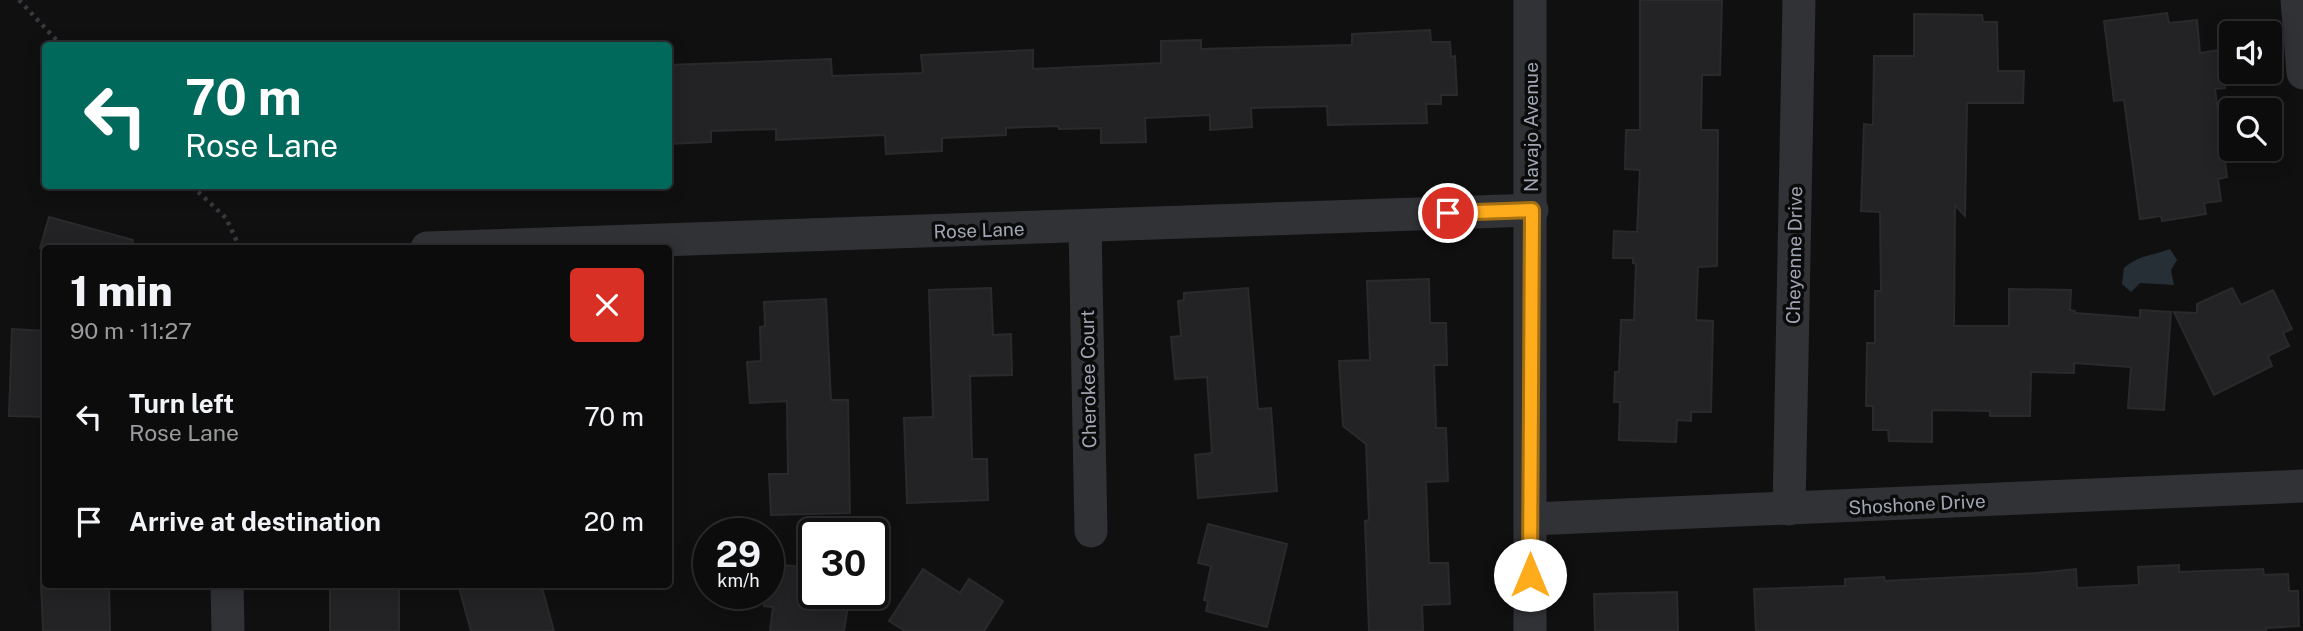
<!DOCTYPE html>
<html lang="en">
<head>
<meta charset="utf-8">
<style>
  :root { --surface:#0c0c0d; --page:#1a1a1b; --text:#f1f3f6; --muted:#9a9b9d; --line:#2c2c2e }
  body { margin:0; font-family:"Public Sans",sans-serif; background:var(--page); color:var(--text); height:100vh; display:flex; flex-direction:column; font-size:26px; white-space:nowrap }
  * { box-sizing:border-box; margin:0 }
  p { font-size:23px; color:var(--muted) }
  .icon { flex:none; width:38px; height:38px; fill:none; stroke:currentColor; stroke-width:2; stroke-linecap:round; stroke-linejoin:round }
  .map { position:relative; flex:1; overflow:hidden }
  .details { position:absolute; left:42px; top:245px; width:630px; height:343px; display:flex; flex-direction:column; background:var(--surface); border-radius:7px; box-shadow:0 4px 18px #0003,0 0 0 2px var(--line) }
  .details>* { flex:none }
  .hud { position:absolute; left:42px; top:42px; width:630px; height:147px; border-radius:7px; box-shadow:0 4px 18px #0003,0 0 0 2px var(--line); background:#00695c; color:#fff; overflow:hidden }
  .controls { position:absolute; left:2219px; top:21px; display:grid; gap:14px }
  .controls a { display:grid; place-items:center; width:63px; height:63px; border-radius:7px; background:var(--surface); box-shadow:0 4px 18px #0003,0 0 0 2px var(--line); font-size:35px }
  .speed { position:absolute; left:693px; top:518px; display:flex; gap:14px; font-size:35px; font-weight:700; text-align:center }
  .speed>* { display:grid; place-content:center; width:91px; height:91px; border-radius:50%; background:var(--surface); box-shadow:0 4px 18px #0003,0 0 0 2px var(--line); line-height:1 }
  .speed small { font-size:18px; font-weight:400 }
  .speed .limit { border:4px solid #111; border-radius:10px; background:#fff; color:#111 }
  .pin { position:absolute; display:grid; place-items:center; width:60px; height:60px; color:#fff; margin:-30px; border:4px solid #fff; border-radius:50%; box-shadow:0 2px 7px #0007 }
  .me { position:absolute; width:77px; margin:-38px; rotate:0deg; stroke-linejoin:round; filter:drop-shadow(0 0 5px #0008) }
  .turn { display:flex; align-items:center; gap:24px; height:147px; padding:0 28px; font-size:32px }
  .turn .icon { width:91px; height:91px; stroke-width:2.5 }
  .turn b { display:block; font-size:49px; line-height:60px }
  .round { display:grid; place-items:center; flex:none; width:74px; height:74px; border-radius:7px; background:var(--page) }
  .overview { display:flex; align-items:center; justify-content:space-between; height:119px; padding:0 28px }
  h1 { font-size:42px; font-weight:800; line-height:52px }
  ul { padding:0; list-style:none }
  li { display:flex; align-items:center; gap:21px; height:105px; padding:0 28px }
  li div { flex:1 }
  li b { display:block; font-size:26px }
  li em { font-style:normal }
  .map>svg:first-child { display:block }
  .water { fill:#262f35 }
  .building { fill:#232325; stroke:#2a2a2d; stroke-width:2 }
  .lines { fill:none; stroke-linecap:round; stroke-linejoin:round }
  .path { stroke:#36393e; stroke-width:4.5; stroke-dasharray:3.5 5; stroke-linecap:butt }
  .minor { stroke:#313236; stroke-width:33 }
  .route-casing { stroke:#a57012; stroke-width:18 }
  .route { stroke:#feac1b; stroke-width:12 }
  .labels { text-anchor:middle; stroke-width:7; stroke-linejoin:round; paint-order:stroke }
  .street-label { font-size:19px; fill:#a0a6b3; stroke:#0b0b0c }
</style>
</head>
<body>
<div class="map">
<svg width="2303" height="631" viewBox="0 0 2303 631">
  <rect width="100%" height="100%" fill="#101011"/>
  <path class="water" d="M 2170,249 L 2177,260 L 2171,270 L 2174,285 L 2140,283 L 2131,292 L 2122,284 L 2124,268 C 2139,255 2151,256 2170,249 Z"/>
  <g class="building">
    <polygon points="1640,0 1722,0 1720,75 1702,75 1701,130 1718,130 1717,266 1698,267 1696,320 1713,321 1711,412 1691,412 1691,421 1677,420 1676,442 1619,440 1620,402 1614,402 1615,372 1619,372 1621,320 1634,320 1636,264 1633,263 1633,258 1613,258 1614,231 1637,232 1640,170 1625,169 1626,130 1640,130"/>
    <polygon points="2167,13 2169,23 2197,20 2200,53 2220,50 2225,88 2215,89 2227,177 2218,179 2221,201 2204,203 2206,214 2162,221 2161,216 2140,219 2124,100 2114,101 2104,21"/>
    <polygon points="1914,14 1982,15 1983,22 1997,22 1998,71 2024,71 2023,103 1967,103 1965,216 1955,205 1954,326 2009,326 2009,289 2071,290 2070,310 2075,311 2075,313 2140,318 2140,310 2171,312 2164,410 2128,408 2131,367 2074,363 2074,373 2031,372 2030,416 1990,416 1990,411 1932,410 1932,442 1889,441 1888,430 1873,430 1873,406 1866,406 1867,343 1875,343 1875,291 1881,291 1880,212 1861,211 1864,124 1873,125 1874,56 1914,56"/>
    <polygon points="1430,30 1431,42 1450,42 1451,57 1455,56 1457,95 1441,95 1441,104 1426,104 1427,123 1328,125 1327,106 1251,108 1252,127 1210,130 1210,115 1145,118 1146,142 1101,143 1101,128 1059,129 1058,126 1006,128 1006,135 942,138 942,151 886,154 885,135 776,140 776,129 711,131 711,142 668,144 668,65 831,59 832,76 923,73 921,55 1033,50 1033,69 1161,63 1161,41 1201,40 1201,49 1352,45 1352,34"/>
    <polygon points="49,217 133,240 132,248 40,248"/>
    <polygon points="1429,279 1430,323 1446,323 1447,365 1434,365 1436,428 1446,428 1448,481 1426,482 1429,563 1448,563 1450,604 1422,605 1423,631 1369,631 1365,521 1369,520 1366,444 1343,426 1339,361 1370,360 1367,281"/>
    <polygon points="991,288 993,335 1011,334 1012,375 970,376 972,459 987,459 988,500 907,503 904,418 933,417 929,290"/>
    <polygon points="1248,288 1258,409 1271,408 1277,491 1198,498 1195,455 1212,453 1207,377 1175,379 1171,337 1181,336 1178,301 1184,300 1184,293"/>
    <polygon points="2232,288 2241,305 2273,290 2292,329 2283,333 2289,346 2268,356 2272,366 2214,395 2174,312 2197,313 2197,304"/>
    <polygon points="826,299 831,400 848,400 850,513 771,515 769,474 788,474 787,401 750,403 747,362 761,361 760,327 765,326 764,302"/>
    <polygon points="12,329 46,331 46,417 9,416"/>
    <polygon points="1208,524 1287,544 1267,627 1206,611 1208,601 1204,600 1211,566 1198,563"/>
    <polygon points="771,563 814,569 814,593 850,593 844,631 770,631 773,607 764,606 766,593 768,593"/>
    <polygon points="2179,565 2179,572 2263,569 2264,575 2288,574 2289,591 2298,591 2299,626 2266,628 2266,631 1756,631 1754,589 1845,586 1845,579 1884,577 1885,581 2037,573 2076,569 2077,588 2139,585 2138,567"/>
    <polygon points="923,569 960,593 969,579 1003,601 984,631 905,631 889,621"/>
    <polygon points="41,584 109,584 110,631 43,631"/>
    <rect x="330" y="584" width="69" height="47"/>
    <polygon points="458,584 541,584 554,631 471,631"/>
    <polygon points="1677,592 1678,631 1595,631 1594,594"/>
  </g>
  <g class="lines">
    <g class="path">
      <polyline points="19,0 62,46"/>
      <polyline points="192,186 226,218 240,248"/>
    </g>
    <g class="minor">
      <polyline points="2297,0 2303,73"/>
      <polyline points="1085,226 1091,531"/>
      <polyline points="427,248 1532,210"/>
      <polyline points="1789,509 1799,0"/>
      <polyline points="1531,519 2303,486"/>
      <polyline points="227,584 228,631"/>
      <polyline points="1530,631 1530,0"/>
    </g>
  </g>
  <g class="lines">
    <g class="route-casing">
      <polyline id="route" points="1448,213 1532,210 1530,575"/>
    </g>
    <use href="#route" class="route"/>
  </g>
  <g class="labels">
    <g class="street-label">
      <text transform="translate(1531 127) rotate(-90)" y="7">Navajo Avenue</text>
      <text transform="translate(979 230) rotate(-2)" y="7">Rose Lane</text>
      <text transform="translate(1794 255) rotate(-89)" y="7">Cheyenne Drive</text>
      <text transform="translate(1088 379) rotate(-91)" y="7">Cherokee Court</text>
      <text transform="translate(1917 504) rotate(-3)" y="7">Shoshone Drive</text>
    </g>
  </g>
</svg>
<div class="controls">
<a><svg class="icon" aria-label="sound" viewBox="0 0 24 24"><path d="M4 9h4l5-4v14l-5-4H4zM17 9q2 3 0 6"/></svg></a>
<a><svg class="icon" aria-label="search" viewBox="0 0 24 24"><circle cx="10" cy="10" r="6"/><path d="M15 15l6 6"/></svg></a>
</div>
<div class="speed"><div>29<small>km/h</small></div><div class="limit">30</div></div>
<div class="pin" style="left:1448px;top:213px;background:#d93025"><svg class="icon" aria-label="arrive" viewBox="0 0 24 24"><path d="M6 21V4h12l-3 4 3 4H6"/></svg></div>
<svg class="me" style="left:1530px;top:575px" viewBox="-20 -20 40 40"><circle r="19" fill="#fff"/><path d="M0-13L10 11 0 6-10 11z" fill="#feac1b"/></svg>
<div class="hud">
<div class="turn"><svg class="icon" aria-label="left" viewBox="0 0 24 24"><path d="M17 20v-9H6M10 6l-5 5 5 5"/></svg><div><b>70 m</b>Rose Lane</div></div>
</div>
<section class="details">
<div class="overview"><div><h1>1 min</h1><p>90 m · 11:27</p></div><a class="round" style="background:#d93025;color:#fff"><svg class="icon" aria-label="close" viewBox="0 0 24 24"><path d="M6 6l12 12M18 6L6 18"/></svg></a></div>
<ul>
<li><svg class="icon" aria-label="left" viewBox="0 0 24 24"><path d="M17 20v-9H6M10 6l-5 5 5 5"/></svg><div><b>Turn left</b><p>Rose Lane</p></div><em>70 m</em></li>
<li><svg class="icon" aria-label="arrive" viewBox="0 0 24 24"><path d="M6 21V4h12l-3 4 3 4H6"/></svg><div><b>Arrive at destination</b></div><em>20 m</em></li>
</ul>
</section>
</div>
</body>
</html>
